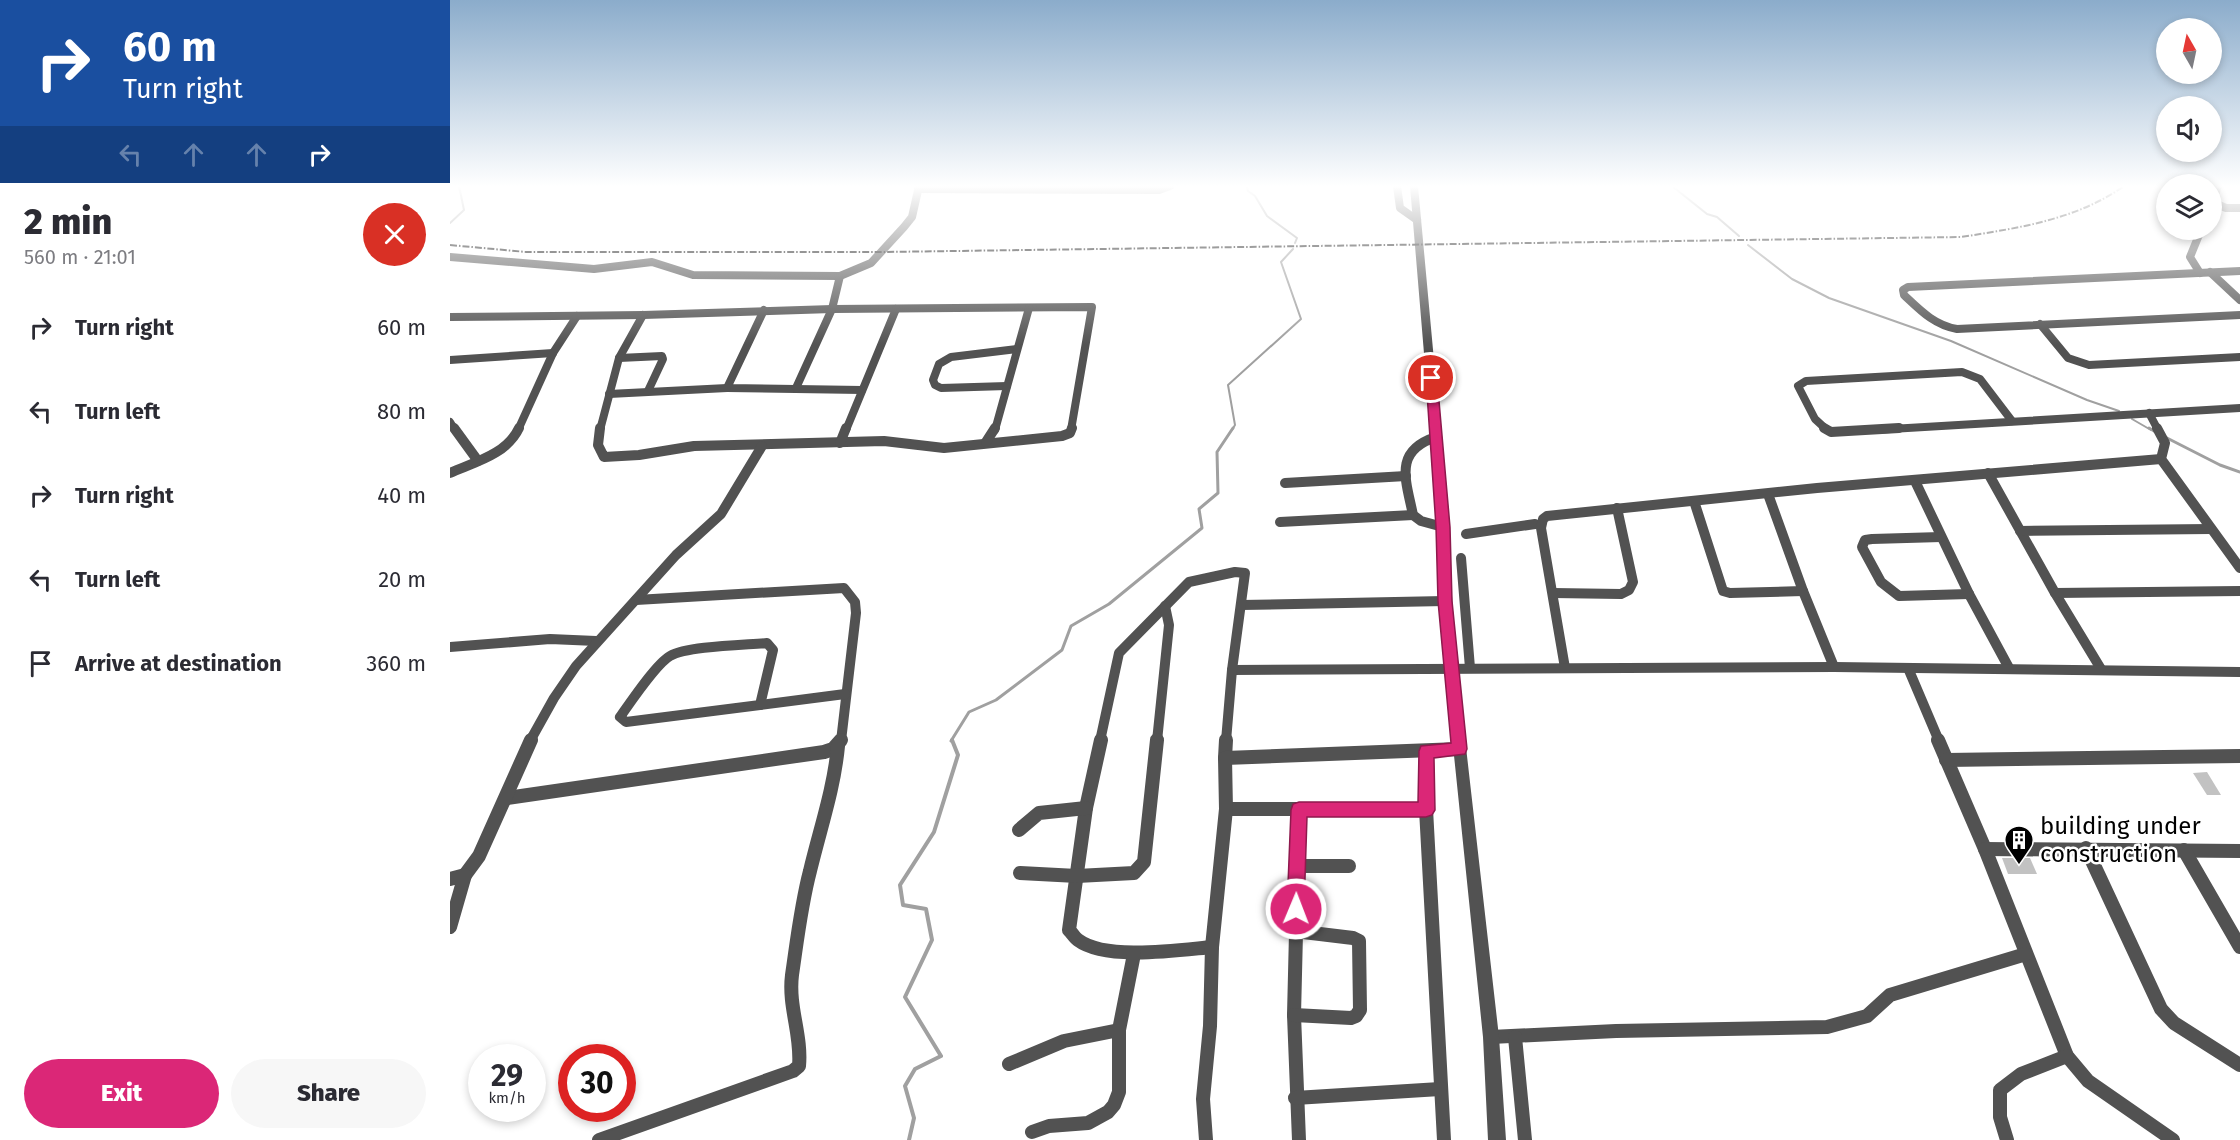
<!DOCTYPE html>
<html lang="en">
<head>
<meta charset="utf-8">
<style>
  :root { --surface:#fff; --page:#f7f7f7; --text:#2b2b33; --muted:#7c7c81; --accent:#db2777 }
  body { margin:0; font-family:"Fira Sans",sans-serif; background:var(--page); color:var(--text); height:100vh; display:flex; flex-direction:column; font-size:22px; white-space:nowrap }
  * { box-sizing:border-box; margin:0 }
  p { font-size:20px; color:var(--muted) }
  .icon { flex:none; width:33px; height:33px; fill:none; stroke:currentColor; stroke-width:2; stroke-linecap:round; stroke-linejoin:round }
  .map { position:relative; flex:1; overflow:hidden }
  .panel { display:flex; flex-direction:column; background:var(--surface); width:450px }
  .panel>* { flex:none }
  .guide { background:#1a4fa0; color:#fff; overflow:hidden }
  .needle { width:39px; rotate:351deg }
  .tools { position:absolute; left:1706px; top:18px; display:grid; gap:12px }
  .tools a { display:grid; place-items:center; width:66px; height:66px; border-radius:50%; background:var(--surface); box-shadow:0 3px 9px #0003; font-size:30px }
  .speed { position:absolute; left:18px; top:1044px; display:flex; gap:12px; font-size:30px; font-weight:700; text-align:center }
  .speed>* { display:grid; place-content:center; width:78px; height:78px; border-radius:50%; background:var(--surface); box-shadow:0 3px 9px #0003; line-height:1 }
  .speed small { font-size:15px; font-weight:400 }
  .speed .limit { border:9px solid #d22; background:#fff; color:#111 }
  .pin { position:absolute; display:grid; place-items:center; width:51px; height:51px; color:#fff; margin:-26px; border:3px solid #fff; border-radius:50%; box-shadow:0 2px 6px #0007 }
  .me { position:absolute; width:66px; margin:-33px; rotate:1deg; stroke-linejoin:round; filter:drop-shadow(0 0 4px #0008) }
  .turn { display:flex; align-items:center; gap:21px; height:126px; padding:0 24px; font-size:27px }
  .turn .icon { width:78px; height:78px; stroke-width:2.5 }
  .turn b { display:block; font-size:42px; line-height:51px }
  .lanes { display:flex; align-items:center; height:57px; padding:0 24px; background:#0003; justify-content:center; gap:30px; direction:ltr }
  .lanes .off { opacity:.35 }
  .round { display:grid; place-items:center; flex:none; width:63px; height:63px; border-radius:32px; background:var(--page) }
  .overview { display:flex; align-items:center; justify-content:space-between; height:102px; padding:0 24px }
  h1 { font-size:36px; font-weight:800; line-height:45px }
  .action { display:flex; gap:12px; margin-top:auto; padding:12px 24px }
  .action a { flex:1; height:69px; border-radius:36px; background:var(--accent); color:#fff; font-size:24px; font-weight:800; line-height:69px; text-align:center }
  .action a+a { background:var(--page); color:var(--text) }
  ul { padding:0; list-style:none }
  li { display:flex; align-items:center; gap:18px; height:84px; padding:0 24px }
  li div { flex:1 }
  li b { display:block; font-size:22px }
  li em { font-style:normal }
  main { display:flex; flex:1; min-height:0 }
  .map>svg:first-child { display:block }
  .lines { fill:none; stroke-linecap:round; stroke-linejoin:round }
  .stream-far2 { stroke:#a0a0a0; stroke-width:2 }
  .stream-far1 { stroke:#a0a0a0; stroke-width:3 }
  .stream { stroke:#a0a0a0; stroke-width:4 }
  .building { fill:#c2c2c2 }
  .minor-far2 { stroke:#525252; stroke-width:8 }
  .minor-far1 { stroke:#525252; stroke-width:10 }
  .minor { stroke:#525252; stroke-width:14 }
  .tertiary { fill:#525252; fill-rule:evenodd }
  .rail { stroke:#000; stroke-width:2; stroke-dasharray:7 2 1.5 2; stroke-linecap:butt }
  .route { fill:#db2777; stroke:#8e194d; stroke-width:1.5 }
  .labels { text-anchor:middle; stroke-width:5; stroke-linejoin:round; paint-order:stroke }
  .near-poi-label { font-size:24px; fill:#000; stroke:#fff; text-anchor:start }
</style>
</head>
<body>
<main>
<section class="panel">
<div class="guide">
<div class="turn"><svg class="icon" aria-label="right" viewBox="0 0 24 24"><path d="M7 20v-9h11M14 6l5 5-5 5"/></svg><div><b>60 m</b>Turn right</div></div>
<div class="lanes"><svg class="icon off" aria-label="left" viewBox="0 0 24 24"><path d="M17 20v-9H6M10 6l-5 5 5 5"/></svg><svg class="icon off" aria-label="ahead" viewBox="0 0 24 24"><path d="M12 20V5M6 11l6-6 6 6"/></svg><svg class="icon off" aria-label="ahead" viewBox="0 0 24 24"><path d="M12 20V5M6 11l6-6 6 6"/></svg><svg class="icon" aria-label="right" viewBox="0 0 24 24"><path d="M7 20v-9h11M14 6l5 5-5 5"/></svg></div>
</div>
<div class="overview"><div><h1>2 min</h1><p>560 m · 21:01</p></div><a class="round" style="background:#d93025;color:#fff"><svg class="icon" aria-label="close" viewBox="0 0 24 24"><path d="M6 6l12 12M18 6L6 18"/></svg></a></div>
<ul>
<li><svg class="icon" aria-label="right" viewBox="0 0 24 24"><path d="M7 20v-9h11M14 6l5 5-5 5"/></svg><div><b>Turn right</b></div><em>60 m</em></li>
<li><svg class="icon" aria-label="left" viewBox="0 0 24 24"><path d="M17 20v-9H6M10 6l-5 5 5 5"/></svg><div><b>Turn left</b></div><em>80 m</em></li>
<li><svg class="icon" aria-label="right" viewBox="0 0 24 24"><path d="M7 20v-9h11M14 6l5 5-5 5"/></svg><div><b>Turn right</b></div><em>40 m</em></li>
<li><svg class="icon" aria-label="left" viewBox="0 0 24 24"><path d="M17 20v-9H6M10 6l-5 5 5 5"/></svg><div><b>Turn left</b></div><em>20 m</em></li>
<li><svg class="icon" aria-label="arrive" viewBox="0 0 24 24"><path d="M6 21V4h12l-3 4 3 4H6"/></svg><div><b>Arrive at destination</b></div><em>360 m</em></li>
</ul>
<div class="action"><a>Exit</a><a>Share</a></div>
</section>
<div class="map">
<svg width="1790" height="1140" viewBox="0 0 1790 1140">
  <rect width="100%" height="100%" fill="#fff"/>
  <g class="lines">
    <g class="stream-far2">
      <polyline points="797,186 798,191 805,196 817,216 847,238 845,243"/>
      <polyline points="1222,186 1257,214 1267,217 1289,236"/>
      <polyline points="0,223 14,210 9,186"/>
      <polyline points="1298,245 1342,279 1379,298 1501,341 1637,400 1669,411"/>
      <polyline points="1682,419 1701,430"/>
      <polyline points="782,430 785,425 778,385 851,319 831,262 843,249"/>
    </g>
    <g class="stream-far1">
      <polyline points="1699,428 1704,431"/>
      <polyline points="1715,437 1770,465 1790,472"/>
      <polyline points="501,741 519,712 546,700 612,650 621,626 659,604 752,528 749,509 768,493 767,452 783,428"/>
    </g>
    <polyline class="stream" points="459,1140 464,1118 455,1086 465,1069 491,1056 455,997 482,940 476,909 453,905 450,885 484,832 508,755 502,740"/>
  </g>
  <g class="building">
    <polygon points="1757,772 1771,795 1757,795 1743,773"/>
    <polygon points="1552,858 1580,858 1587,874 1558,874"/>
  </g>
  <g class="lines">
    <g class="minor-far2">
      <polyline points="947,186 950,208 967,220"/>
      <polyline points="468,189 709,190 720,186"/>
      <polyline points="1762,202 1776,208 1790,208"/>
      <polyline points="1761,205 1768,186"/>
      <polyline points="0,257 144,269 202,262 243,275 390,276"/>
      <path d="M 1790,271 L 1458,287 L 1453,290 L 1454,295 C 1470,310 1484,325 1507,329 L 1790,315"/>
      <polyline points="1760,272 1790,300"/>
      <polyline points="1750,273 1740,257 1751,230"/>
      <polyline points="314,310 277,388 412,390"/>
      <polyline points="193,315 382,309 642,307 621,430"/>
      <polyline points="0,317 193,315"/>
      <polyline points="1590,324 1618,358 1639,365 1790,357"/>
      <polyline points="169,358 212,356 213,359 198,391"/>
      <polyline points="0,360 103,353"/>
      <polyline points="557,386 491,388 485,385 483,380 489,364 501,357 567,349"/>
      <polyline points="346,388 382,309 390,276 421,263 454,227 462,217 469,186"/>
      <polyline points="159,394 277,388"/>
      <polyline points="1699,413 1708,430"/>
      <polyline points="0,422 5,430"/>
      <polyline points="68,430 103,353 127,316"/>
      <polyline points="150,430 169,358 193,315"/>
      <polyline points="396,430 446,309"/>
      <polyline points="545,430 579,308"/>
      <polyline points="1377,430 1365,419 1348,386 1356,381 1512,372 1530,379 1562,421"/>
      <polyline points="1424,430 1790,408"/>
    </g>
    <g class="minor-far1">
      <polyline points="4,428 28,461"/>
      <polyline points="150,428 148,445 154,457 189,455 244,446 434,441 494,448 612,436 620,433 622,428"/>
      <polyline points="1374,428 1381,432 1449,428"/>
      <polyline points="1707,428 1715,443 1711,459 1790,568"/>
      <path d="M 986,437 C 943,451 956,480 963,515 L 971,521 L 993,527"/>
      <polyline points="536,442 545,428"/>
      <polyline points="390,443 396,428"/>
      <path d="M 0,473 C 25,462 57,454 69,428"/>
      <polyline points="1538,473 1605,593 1651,669"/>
      <polyline points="1465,481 1519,594 1559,668"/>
      <polyline points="835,483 956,476"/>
      <polyline points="1244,501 1273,591 1280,593 1353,591 1318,494"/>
      <polyline points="830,522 963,515"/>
      <polyline points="1570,531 1761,529"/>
      <polyline points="1016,534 1085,524"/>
      <polyline points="1491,537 1422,539 1415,540 1412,547 1431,582 1449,596 1519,594"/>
      <polyline points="1011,558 1020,668"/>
      <polyline points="1353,591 1384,667"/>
      <polyline points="1103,593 1171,594 1179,590 1183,582 1167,508"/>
      <polyline points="1605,593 1790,591"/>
      <polyline points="186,600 394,588 405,602 406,613 391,741"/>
      <polyline points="791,605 995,601"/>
      <path d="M 317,643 L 323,650 L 310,705 L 176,722 L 170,717 C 180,703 206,664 220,656 C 237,646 295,645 317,643 Z"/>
      <polyline points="0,647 100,639 146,641"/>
      <polyline points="1115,668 1091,528 1093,519 1097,516 1367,488 1711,459"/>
      <polyline points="1458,668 1489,741"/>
      <polyline points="782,670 1384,667 1790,672"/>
      <polyline points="310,705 395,694"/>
      <polyline points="80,741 104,698 126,666 226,555 271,514 312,446"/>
      <polyline points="650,741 669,653 739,582 785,572 795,573 782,670 776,741"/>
      <polyline points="707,741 719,625 715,606"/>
    </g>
    <g class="minor">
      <path d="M 651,740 L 636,808 L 619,930 C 622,933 625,938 628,940 C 656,961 729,950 762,947"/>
      <polyline points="1488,740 1535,849 1617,1056 1638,1081 1723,1140"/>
      <polyline points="775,758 776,740"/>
      <polyline points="1496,760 1790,756"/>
      <polyline points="57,798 374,752 383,749 391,740"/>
      <polyline points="776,809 976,809 977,751"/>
      <polyline points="976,809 994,1140"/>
      <polyline points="849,810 844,1015 849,1140"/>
      <polyline points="569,830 589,813 636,808"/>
      <polyline points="1636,848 1711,1009 1724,1023 1790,1065"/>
      <polyline points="1535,849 1790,851"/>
      <polyline points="1734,850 1790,947"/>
      <polyline points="846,866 899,866"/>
      <polyline points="570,873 627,876 684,873 694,862 707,740"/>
      <polyline points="15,875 29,856 81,740"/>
      <polyline points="0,879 15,875 0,927"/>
      <polyline points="844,1015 901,1018 906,1016 910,1010 909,941 903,938 845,931"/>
      <polyline points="1041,1037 1166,1031 1377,1027 1417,1016 1440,995 1576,954"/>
      <polyline points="1065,1037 1075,1140"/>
      <polyline points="559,1064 614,1041 669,1030"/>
      <polyline points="845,1098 990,1089"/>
      <polyline points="582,1132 599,1126 638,1123 658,1112 664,1105 669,1092 669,1030 684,954"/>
      <path d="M 149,1140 L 343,1071 L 349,1066 C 352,1035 338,1007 342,975 C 347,941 351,905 360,871 C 370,829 384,789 388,746"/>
      <polyline points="756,1140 753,1099 760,1026 762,947 776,809 775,758 1009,749"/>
      <polyline points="1557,1140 1550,1117 1550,1090 1571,1074 1617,1056"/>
    </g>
    <polygon class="tertiary" points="960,186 968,186 991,437 1007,668 1049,1037 1056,1140 1038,1140 1033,1037 995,668 981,437"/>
    <path class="rail" d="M 0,245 L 76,252 L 432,252 L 1511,237 C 1568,228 1626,220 1674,186"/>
  </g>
  <linearGradient id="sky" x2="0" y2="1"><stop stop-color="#8baccb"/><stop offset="0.54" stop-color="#fff"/><stop offset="1" stop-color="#fff" stop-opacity="0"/></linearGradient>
  <rect width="1790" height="345" fill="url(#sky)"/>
  <polygon class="route" points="981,374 987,378 1000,527 1002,601 1017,749 1015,754 984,758 985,810 982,815 976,817 857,817 854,909 852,915 846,918 840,915 837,909 841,810 843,804 849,802 968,802 969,751 971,746 1001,743 988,601 986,527 976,378"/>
  <defs>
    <g id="building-pin" transform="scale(1.5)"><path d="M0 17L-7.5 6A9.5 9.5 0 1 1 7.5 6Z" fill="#000" stroke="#fff"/><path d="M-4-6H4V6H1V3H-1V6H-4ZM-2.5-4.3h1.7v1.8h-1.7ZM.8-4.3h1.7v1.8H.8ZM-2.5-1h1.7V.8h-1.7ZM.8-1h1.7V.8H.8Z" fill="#fff"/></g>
  </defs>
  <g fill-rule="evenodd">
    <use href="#building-pin" x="1569" y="840"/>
  </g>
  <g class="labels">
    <g class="near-poi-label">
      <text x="1590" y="834">building under<tspan x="1590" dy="28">construction</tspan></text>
    </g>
  </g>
</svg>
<div class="tools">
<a><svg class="needle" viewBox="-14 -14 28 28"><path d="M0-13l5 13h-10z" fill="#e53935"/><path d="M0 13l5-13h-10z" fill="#7c7c81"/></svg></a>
<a><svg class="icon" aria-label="sound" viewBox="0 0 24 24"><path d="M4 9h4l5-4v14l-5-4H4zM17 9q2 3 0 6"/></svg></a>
<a><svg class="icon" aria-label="layers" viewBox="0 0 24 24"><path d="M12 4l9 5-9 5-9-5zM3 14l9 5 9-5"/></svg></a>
</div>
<div class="speed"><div>29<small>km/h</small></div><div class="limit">30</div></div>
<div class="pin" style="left:981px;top:378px;background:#d93025"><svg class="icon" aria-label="arrive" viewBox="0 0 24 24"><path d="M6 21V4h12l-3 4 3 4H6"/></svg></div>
<svg class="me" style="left:846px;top:909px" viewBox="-20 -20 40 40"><circle r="17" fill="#db2777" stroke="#fff" stroke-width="3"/><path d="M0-11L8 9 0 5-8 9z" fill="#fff"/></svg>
</div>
</main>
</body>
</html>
